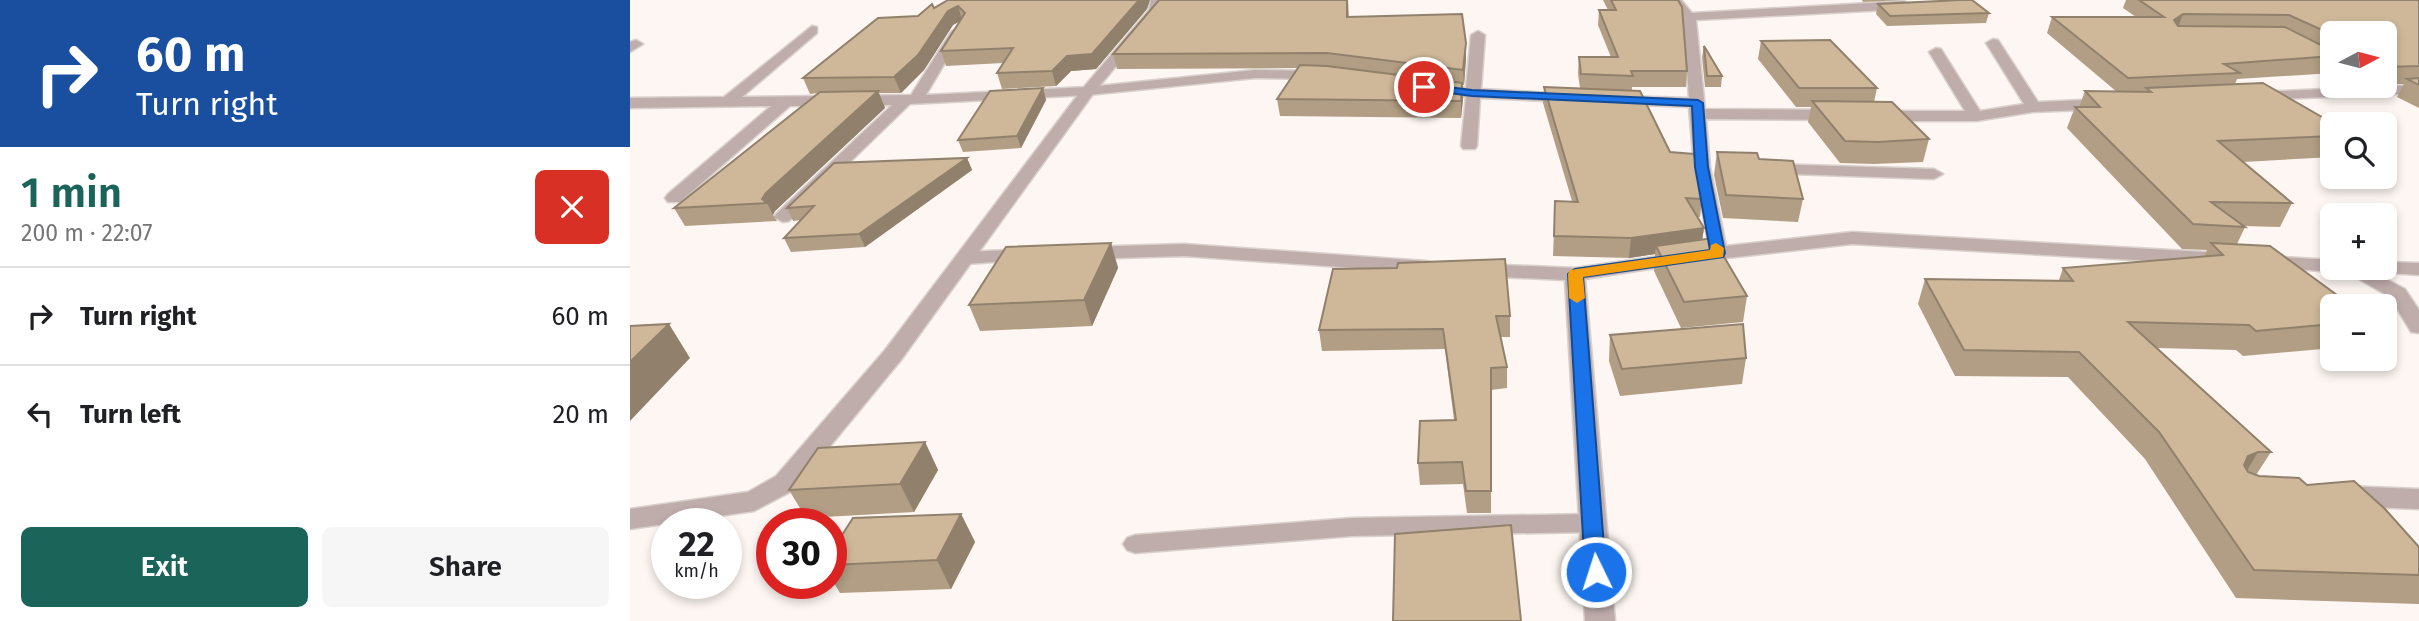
<!DOCTYPE html>
<html lang="en">
<head>
<meta charset="utf-8">
<style>
  :root { --surface:#fff; --page:#f6f6f6; --text:#202124; --muted:#757577; --line:#e0e0e0; --accent:#1a645a }
  body { margin:0; font-family:"Fira Sans",sans-serif; background:var(--page); color:var(--text); height:100vh; display:flex; flex-direction:column; font-size:26px; white-space:nowrap }
  * { box-sizing:border-box; margin:0 }
  p { font-size:23px; color:var(--muted) }
  .icon { flex:none; width:38px; height:38px; fill:none; stroke:currentColor; stroke-width:2; stroke-linecap:round; stroke-linejoin:round }
  .map { position:relative; flex:1; overflow:hidden }
  .side { display:flex; flex-direction:column; background:var(--surface); width:630px }
  .side>* { flex:none }
  .top-card { background:#1a4fa0; color:#fff; overflow:hidden }
  .needle { width:46px; rotate:83deg }
  .controls { position:absolute; left:1690px; top:21px; display:grid; gap:14px }
  .controls a { display:grid; place-items:center; width:77px; height:77px; border-radius:10px; background:var(--surface); box-shadow:0 4px 10px #0003; font-size:35px }
  .speed { position:absolute; left:21px; top:508px; display:flex; gap:14px; font-size:35px; font-weight:700; text-align:center }
  .speed>* { display:grid; place-content:center; width:91px; height:91px; border-radius:50%; background:var(--surface); box-shadow:0 4px 10px #0003; line-height:1 }
  .speed small { font-size:18px; font-weight:400 }
  .speed .limit { border:10px solid #d22; background:#fff; color:#111 }
  .pin { position:absolute; display:grid; place-items:center; width:60px; height:60px; color:#fff; margin:-30px; border:4px solid #fff; border-radius:50%; box-shadow:0 2px 7px #0007 }
  .me { position:absolute; width:77px; margin:-38px; rotate:356deg; stroke-linejoin:round; filter:drop-shadow(0 0 5px #0008) }
  .turn { display:flex; align-items:center; gap:24px; height:147px; padding:0 21px; font-size:32px }
  .turn .icon { width:91px; height:91px; stroke-width:2.5 }
  .turn b { display:block; font-size:49px; line-height:60px }
  .round { display:grid; place-items:center; flex:none; width:74px; height:74px; border-radius:10px; background:var(--page) }
  .head { display:flex; align-items:center; justify-content:space-between; height:119px; padding:0 21px }
  h1 { font-size:42px; font-weight:600; line-height:52px; color:var(--accent) }
  .button { display:flex; gap:14px; margin-top:auto; padding:14px 21px }
  .button a { flex:1; height:80px; border-radius:10px; background:var(--accent); color:#fff; font-size:28px; font-weight:600; line-height:80px; text-align:center }
  .button a+a { background:var(--page); color:var(--text) }
  ul { padding:0; list-style:none }
  li { display:flex; align-items:center; gap:21px; height:98px; padding:0 21px; border-top:2px solid var(--line) }
  li div { flex:1 }
  li b { display:block; font-size:26px }
  li em { font-style:normal }
  main { display:flex; flex:1; min-height:0 }
  .map>svg:first-child { display:block }
  .lines { fill:none; stroke-linecap:round; stroke-linejoin:round }
  .service-casing { stroke:#dad1cd; stroke-width:3 }
  .minor-casing { stroke:#dad1cd; stroke-width:3 }
  .tertiary-casing { stroke:#dad1cd; stroke-width:3 }
  .service { fill:#bfadac; fill-rule:evenodd }
  .minor { fill:#bfadac; fill-rule:evenodd }
  .tertiary { fill:#bfadac; fill-rule:evenodd }
  .wall { fill:#b29e84 }
  .shaded-wall { fill:#91816c }
  .building { fill:#cfb89a; stroke:#91816c; stroke-width:2 }
  .route { fill:#1a73e8; stroke:#114b97; stroke-width:2 }
  .slow { fill:#f59e0b }
</style>
</head>
<body>
<main>
<section class="side">
<div class="top-card">
<div class="turn"><svg class="icon" aria-label="right" viewBox="0 0 24 24"><path d="M7 20v-9h11M14 6l5 5-5 5"/></svg><div><b>60 m</b>Turn right</div></div>
</div>
<div class="head"><div><h1>1 min</h1><p>200 m · 22:07</p></div><a class="round" style="background:#d93025;color:#fff"><svg class="icon" aria-label="close" viewBox="0 0 24 24"><path d="M6 6l12 12M18 6L6 18"/></svg></a></div>
<ul>
<li><svg class="icon" aria-label="right" viewBox="0 0 24 24"><path d="M7 20v-9h11M14 6l5 5-5 5"/></svg><div><b>Turn right</b></div><em>60 m</em></li>
<li><svg class="icon" aria-label="left" viewBox="0 0 24 24"><path d="M17 20v-9H6M10 6l-5 5 5 5"/></svg><div><b>Turn left</b></div><em>20 m</em></li>
</ul>
<div class="button"><a>Exit</a><a>Share</a></div>
</section>
<div class="map">
<svg width="1789" height="621" viewBox="0 0 1789 621">
  <rect width="100%" height="100%" fill="#fdf6f2"/>
  <g class="lines">
    <g class="service-casing">
      <polygon id="service" points="962,514 970,517 973,523 970,529 962,532 722,536 505,553 497,550 493,544 497,538 505,535 722,518"/>
    </g>
    <g class="minor-casing">
      <g id="minor">
        <polygon points="1039,0 1051,0 1062,13 1274,1 1280,5 1274,9 1066,20 1075,109 1207,110 1215,115 1207,120 1076,119 1080,167 1096,246 1222,232 1593,253 1603,259 1593,265 1222,244 1088,259 1081,257 1064,167 1059,107 987,104 980,100 987,96 1059,98 1053,17"/>
        <polygon points="182,26 187,27 187,33 112,97 281,95 321,32 327,28 333,32 296,95 458,87 625,70 690,71 697,75 690,79 625,78 458,95 280,104 159,221 153,222 144,217 147,213 262,105 160,106 50,202 38,202 35,198 38,194 141,106 0,108 0,98 94,97"/>
        <polygon points="848,31 855,35 851,89 941,94 948,98 941,102 850,98 847,146 845,149 833,149 831,146 836,97 805,92 798,88 805,84 836,88 841,35"/>
        <polygon points="1363,39 1368,40 1408,102 1476,99 1484,104 1476,109 1403,112 1346,121 1250,121 1242,116 1250,111 1335,111 1299,52 1306,48 1311,49 1350,111 1394,104 1356,43"/>
        <polygon points="6,40 13,44 0,52 0,42"/>
        <polygon points="1789,85 1789,93 1627,100 1620,96 1627,92"/>
        <polygon points="1137,164 1304,169 1313,174 1304,179 1131,173 1129,169 1131,165"/>
        <polygon points="554,244 796,261 803,263 806,267 803,271 796,273 554,256 455,259 445,253 455,247"/>
        <polygon points="398,249 405,251 408,255 405,259 336,264 326,258 336,252"/>
        <polygon points="1051,253 1061,259 1058,263 955,279 985,621 955,621 935,280 850,276 843,274 840,270 843,266 850,264 945,268"/>
        <polygon points="1636,256 1703,260 1703,268 1735,268 1775,289 1789,310 1789,333 1781,332 1760,297 1711,269 1703,272 1629,266 1626,262 1629,258"/>
        <polygon points="1755,262 1789,263 1789,275 1746,272 1743,268 1755,268"/>
        <polygon points="1714,486 1789,489 1789,509 1714,506 1705,503 1701,496 1705,489"/>
      </g>
    </g>
    <g class="tertiary-casing">
      <polygon id="tertiary" points="521,0 533,0 529,14 463,94 271,360 164,490 124,511 0,529 0,509 118,492 146,476 255,350 453,88 519,10"/>
    </g>
    <use href="#service" class="service"/>
    <use href="#minor" class="minor"/>
    <use href="#tertiary" class="tertiary"/>
  </g>
  <g class="wall">
    <polygon points="318,0 520,0 517,9 466,69 441,71 426,86 372,89 367,73 373,63 316,66 311,51 330,21 323,25 294,70 271,93 249,93 255,108 145,211 143,215 147,221 55,226 44,208 189,93 180,94 173,78"/>
    <polygon points="529,0 718,0 719,17 836,58 834,85 833,85 833,99 831,118 650,116 647,99 668,68 487,69 483,54"/>
    <polygon points="973,0 1048,0 1057,71 1056,87 1002,87 1002,91 1040,152 1072,199 1070,217 1067,217 1074,228 1072,240 1117,296 1113,322 1051,328 1024,271 1025,254 999,258 923,256 925,201 942,201 913,103 914,87 950,88 948,74 949,57 981,57 968,25 969,10 978,10"/>
    <polygon points="1232,0 1273,0 1233,2"/>
    <polygon points="1496,0 1789,0 1789,108 1767,97 1774,84 1755,84 1755,33 1703,33 1703,73 1607,79 1605,84 1703,124 1703,157 1613,162 1662,203 1650,227 1614,226 1615,227 1607,244 1703,306 1703,348 1613,356 1606,350 1527,348 1641,452 1626,475 1677,485 1789,547 1789,604 1606,598 1515,459 1438,377 1325,376 1288,304 1295,279 1429,280 1433,268 1574,257 1577,250 1552,249 1437,128 1445,107 1449,107 1455,91 1487,92 1417,33 1422,17 1506,17 1493,8"/>
    <polygon points="1248,4 1359,13 1356,23 1257,26 1246,14"/>
    <polygon points="1131,41 1247,88 1244,102 1299,139 1293,162 1243,164 1210,163 1178,122 1181,107 1166,107 1128,59"/>
    <polygon points="1074,46 1092,76 1091,87 1075,87 1072,57"/>
    <polygon points="413,88 416,100 391,148 333,152 328,140"/>
    <polygon points="1087,152 1129,159 1173,199 1168,222 1093,218 1084,175"/>
    <polygon points="337,158 342,170 235,247 161,252 154,238 171,220 163,221 157,208"/>
    <polygon points="481,243 488,268 462,326 350,331 339,305"/>
    <polygon points="767,268 880,316 880,337 871,337 877,367 877,388 861,390 861,513 837,513 833,484 790,485 788,463 824,420 815,349 692,351 689,330"/>
    <polygon points="980,335 1116,358 1112,384 990,396 979,361"/>
    <polygon points="295,442 308,470 284,512 176,518 159,490"/>
    <polygon points="331,514 345,542 321,589 210,593 201,578 201,552"/>
  </g>
  <g class="shaded-wall">
    <polygon points="509,0 520,0 517,9 466,69 441,71 426,86 422,71 437,56"/>
    <polygon points="328,6 332,20 323,25 294,70 271,93 264,77 318,11"/>
    <polygon points="1553,14 1547,30 1544,20"/>
    <polygon points="836,43 836,58 834,85 833,70"/>
    <polygon points="832,83 833,99 831,118 831,101"/>
    <polygon points="413,88 416,100 391,148 387,136"/>
    <polygon points="248,91 255,108 145,211 143,215 137,203 132,199 136,193"/>
    <polygon points="337,158 342,170 235,247 229,234"/>
    <polygon points="1074,228 1071,247 1026,246 1025,254 999,258 1001,238"/>
    <polygon points="481,243 488,268 462,326 454,300"/>
    <polygon points="39,324 60,358 0,421 0,362"/>
    <polygon points="295,442 308,470 284,512 270,484"/>
    <polygon points="1628,452 1612,479 1602,483 1618,456"/>
    <polygon points="331,514 345,542 321,589 307,560"/>
  </g>
  <g class="building">
    <polygon points="318,0 509,0 462,54 437,56 422,71 367,73 383,48 311,51 335,13 328,6 318,11 288,55 264,77 173,78 248,18 288,16 302,4 304,8"/>
    <polygon points="529,0 717,0 717,17 832,14 836,43 833,70 697,53 483,54"/>
    <polygon points="981,0 1048,0 1052,7 1057,71 1001,71 1003,76 951,74 949,57 988,57 969,10 986,10"/>
    <polygon points="1331,0 1342,0 1359,13 1260,16 1248,4"/>
    <polygon points="1509,0 1789,0 1789,66 1755,67 1755,33 1703,33 1703,35 1659,15 1553,14 1544,20 1548,26 1655,27 1703,51 1703,56 1594,64 1610,73 1498,78 1422,17 1534,17"/>
    <polygon points="1200,40 1247,88 1169,88 1131,41"/>
    <polygon points="1074,46 1092,76 1077,76"/>
    <polygon points="670,65 697,66 832,83 831,101 647,99"/>
    <polygon points="1789,78 1789,85 1777,79"/>
    <polygon points="1633,83 1704,124 1703,124 1703,136 1588,141 1662,203 1581,202 1615,227 1563,224 1445,107 1470,107 1455,91 1521,92 1516,88"/>
    <polygon points="914,87 1010,91 1040,152 1064,154 1072,199 1056,198 1074,228 1001,238 924,236 925,201 948,202"/>
    <polygon points="413,88 387,136 328,140 360,91"/>
    <polygon points="248,91 136,193 132,199 137,203 44,208 190,92"/>
    <polygon points="1182,101 1262,102 1299,139 1248,142 1215,141"/>
    <polygon points="1087,152 1127,153 1129,159 1163,161 1173,199 1096,195"/>
    <polygon points="337,158 229,234 154,238 184,206 157,208 204,163"/>
    <polygon points="1083,238 1117,296 1054,302 1026,246"/>
    <polygon points="481,243 454,300 339,305 376,247"/>
    <polygon points="1581,243 1640,246 1722,306 1703,306 1703,324 1626,331 1619,325 1498,322 1641,452 1628,452 1618,456 1614,465 1618,472 1629,476 1669,478 1677,485 1724,481 1755,509 1789,547 1789,575 1624,570 1529,432 1449,352 1334,350 1295,279 1443,281 1433,268 1593,255"/>
    <polygon points="875,259 880,316 866,316 877,367 861,368 861,491 836,491 832,462 788,463 790,421 826,420 813,329 689,330 703,269 767,268 768,263"/>
    <polygon points="39,324 0,362 0,326"/>
    <polygon points="1113,324 1116,358 992,369 980,335"/>
    <polygon points="295,442 270,484 159,490 188,448"/>
    <polygon points="331,514 307,560 201,565 201,552 223,518"/>
    <polygon points="881,525 891,621 763,621 765,534"/>
  </g>
  <polygon class="route" points="794,84 842,90 1068,100 1073,103 1078,167 1095,253 1093,257 953,277 976,572 973,578 966,581 958,578 955,572 938,274 945,269 1080,250 1065,167 1062,106 842,96 790,89 789,87"/>
  <polygon class="slow" points="1086,243 1094,248 1093,257 953,277 955,298 947,303 939,298 938,274 940,270 1080,250 1081,245"/>
</svg>
<div class="controls">
<a><svg class="needle" viewBox="-14 -14 28 28"><path d="M0-13l5 13h-10z" fill="#e53935"/><path d="M0 13l5-13h-10z" fill="#757577"/></svg></a>
<a><svg class="icon" aria-label="search" viewBox="0 0 24 24"><circle cx="10" cy="10" r="6"/><path d="M15 15l6 6"/></svg></a>
<a>+</a>
<a>−</a>
</div>
<div class="speed"><div>22<small>km/h</small></div><div class="limit">30</div></div>
<div class="pin" style="left:794px;top:87px;background:#d93025"><svg class="icon" aria-label="arrive" viewBox="0 0 24 24"><path d="M6 21V4h12l-3 4 3 4H6"/></svg></div>
<svg class="me" style="left:966px;top:572px" viewBox="-20 -20 40 40"><circle r="17" fill="#1a73e8" stroke="#fff" stroke-width="3"/><path d="M0-11L8 9 0 5-8 9z" fill="#fff"/></svg>
</div>
</main>
</body>
</html>
